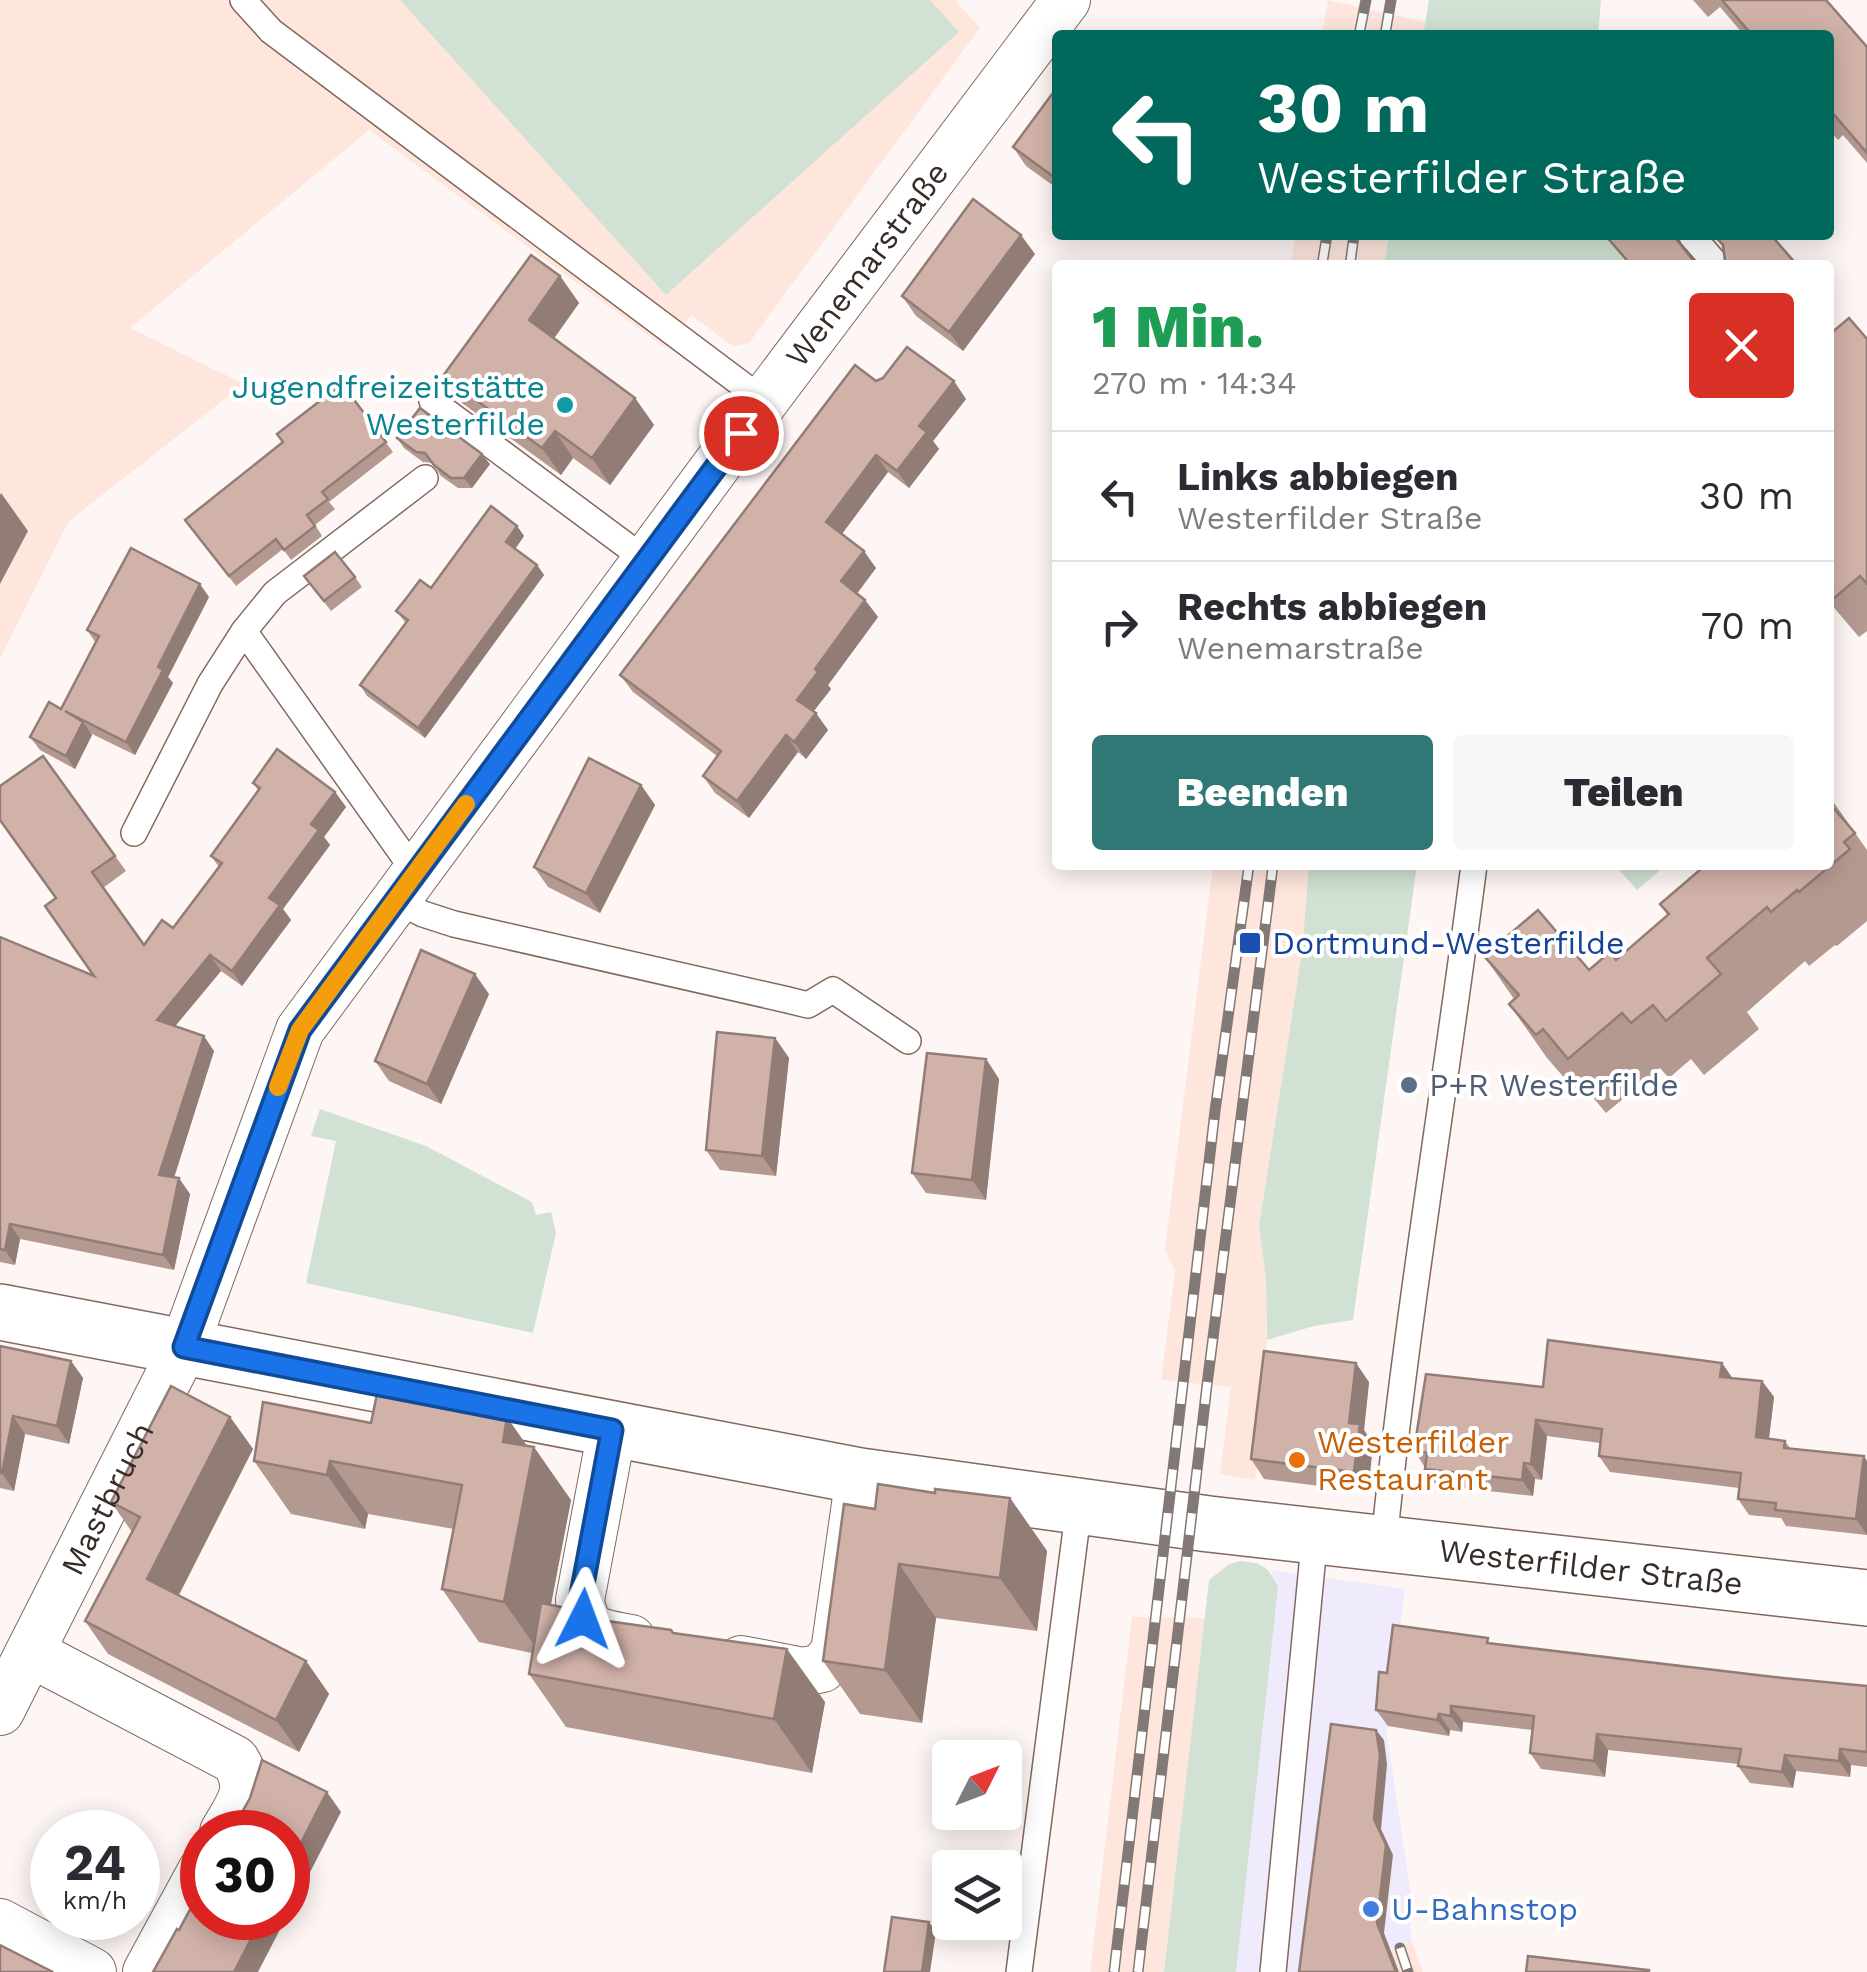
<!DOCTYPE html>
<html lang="de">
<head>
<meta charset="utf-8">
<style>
  :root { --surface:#fff; --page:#f7f7f7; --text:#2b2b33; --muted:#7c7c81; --line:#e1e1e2; --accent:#2f7876 }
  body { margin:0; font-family:"Work Sans",sans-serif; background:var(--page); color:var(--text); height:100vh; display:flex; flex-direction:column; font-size:38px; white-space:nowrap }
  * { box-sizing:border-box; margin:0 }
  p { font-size:32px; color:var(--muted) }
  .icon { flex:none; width:55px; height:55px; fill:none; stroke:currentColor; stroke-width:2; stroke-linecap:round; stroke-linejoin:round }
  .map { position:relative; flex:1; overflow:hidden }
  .side { position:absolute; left:1052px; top:260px; width:782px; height:610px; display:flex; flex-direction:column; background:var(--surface); border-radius:10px; box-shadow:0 5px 25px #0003 }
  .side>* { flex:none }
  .hud { position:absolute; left:1052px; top:30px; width:782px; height:210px; border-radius:10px; box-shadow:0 5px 25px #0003; background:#00695c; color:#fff; overflow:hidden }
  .needle { width:65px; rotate:48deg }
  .buttons { position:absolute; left:932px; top:1740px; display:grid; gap:20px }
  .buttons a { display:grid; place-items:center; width:90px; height:90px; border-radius:10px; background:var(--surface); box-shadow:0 5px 25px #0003; font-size:50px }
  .speed { position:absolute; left:30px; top:1810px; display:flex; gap:20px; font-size:50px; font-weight:700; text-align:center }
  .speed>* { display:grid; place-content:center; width:130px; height:130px; border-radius:50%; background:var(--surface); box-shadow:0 5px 25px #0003; line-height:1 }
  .speed small { font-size:25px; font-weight:400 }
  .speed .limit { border:15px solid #d22; background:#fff; color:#111 }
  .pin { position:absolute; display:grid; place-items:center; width:85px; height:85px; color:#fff; margin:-42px; border:5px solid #fff; border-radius:50%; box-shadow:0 2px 10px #0007 }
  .me { position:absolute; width:110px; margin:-55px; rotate:3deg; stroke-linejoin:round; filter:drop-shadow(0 0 8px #0008) }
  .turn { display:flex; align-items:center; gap:35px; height:210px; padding:0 40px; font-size:45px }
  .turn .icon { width:130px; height:130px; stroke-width:2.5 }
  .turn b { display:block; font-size:70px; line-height:85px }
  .round { display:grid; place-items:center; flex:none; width:105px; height:105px; border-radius:10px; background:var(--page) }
  .head { display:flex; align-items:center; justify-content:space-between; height:170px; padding:0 40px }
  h1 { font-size:60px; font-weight:800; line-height:75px; color:#1e9e55 }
  .cta { display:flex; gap:20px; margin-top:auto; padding:20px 40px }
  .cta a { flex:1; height:115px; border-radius:10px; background:var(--accent); color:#fff; font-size:40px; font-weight:800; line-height:115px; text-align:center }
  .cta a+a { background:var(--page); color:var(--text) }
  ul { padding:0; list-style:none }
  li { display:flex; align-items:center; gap:30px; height:130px; padding:0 40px; border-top:2px solid var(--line) }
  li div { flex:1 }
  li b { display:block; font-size:38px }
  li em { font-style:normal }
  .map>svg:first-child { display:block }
  .commercial { fill:#efebfd }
  .built { fill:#fee6dd }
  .green { fill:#d1e2d4 }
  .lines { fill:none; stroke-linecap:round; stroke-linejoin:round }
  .service-casing { stroke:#83685e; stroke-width:28 }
  .minor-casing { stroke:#83685e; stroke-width:50 }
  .tertiary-casing { stroke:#83685e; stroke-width:58 }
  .service { stroke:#fff; stroke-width:25 }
  .minor { stroke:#fff; stroke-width:48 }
  .tertiary { stroke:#fff; stroke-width:55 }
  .rail-casing { stroke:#827875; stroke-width:11 }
  .rail { stroke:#fff; stroke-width:8; stroke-dasharray:22; stroke-linecap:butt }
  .wall { fill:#b49990 }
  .shaded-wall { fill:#927d76 }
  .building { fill:#d1b2a8; stroke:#927d76; stroke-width:2.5 }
  .route-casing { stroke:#114b97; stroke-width:25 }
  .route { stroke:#1a73e8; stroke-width:18 }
  .slow { stroke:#f59e0b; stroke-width:18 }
  .culture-dot { fill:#0f9aa8; stroke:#fff; stroke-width:4 }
  .transit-dot { fill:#1a4fb4; stroke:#fff; stroke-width:4 }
  .service-dot { fill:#5c6f8a; stroke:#fff; stroke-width:4 }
  .food-dot { fill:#e8710a; stroke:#fff; stroke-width:4 }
  .shop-dot { fill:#3f7fe0; stroke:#fff; stroke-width:4 }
  .labels { text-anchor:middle; stroke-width:8; stroke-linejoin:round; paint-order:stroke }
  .street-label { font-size:32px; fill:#382c28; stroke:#fff }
  .culture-label { font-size:32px; fill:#0d838f; stroke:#fff; text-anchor:end }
  .transit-label { font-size:32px; fill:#164399; stroke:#fff; text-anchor:start }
  .service-label { font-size:32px; fill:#4e5e75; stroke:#fff; text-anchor:start }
  .food-label { font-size:32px; fill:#c56008; stroke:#fff; text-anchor:start }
  .shop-label { font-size:32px; fill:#366cbe; stroke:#fff; text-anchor:start }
</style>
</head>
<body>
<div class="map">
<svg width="1867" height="1972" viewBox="0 0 1867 1972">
  <rect width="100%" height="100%" fill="#fdf6f4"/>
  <polygon class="commercial" points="1271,1570 1405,1589 1387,1735 1410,1888 1411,1940 1334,1972 1236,1972 1278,1589"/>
  <g class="built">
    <polygon points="0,0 955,0 980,28 749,343 733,346 691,315 665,348 369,130 130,328 244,384 69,521 0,658"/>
    <polygon points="1328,0 1425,22 1423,35 1322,35"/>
    <polygon points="1295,235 1389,235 1384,265 1291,265"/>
    <polygon points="1213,865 1309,865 1302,952 1259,1226 1266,1279 1267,1393 1255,1480 1220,1474 1231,1387 1161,1380 1175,1272 1165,1249"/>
    <polygon points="1132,1617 1205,1618 1164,1972 1090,1972"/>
    <polygon points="1411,1940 1423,1972 1334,1972 1391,1950"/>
  </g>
  <g class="green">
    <polygon points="400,0 930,0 959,32 666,295"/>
    <polygon points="1429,0 1601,0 1598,35 1423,35"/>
    <polygon points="1389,235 1603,235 1629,265 1384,265"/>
    <polygon points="1309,865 1417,865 1353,1320 1314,1326 1267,1340 1266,1279 1259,1226 1302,952"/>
    <polygon points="1615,865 1666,865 1637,890"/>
    <polygon points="320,1109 426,1146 532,1202 536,1215 551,1212 556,1233 533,1333 306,1283 336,1141 311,1136"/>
    <path d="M 1240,1561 C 1262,1562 1270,1568 1278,1588 L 1236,1972 L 1164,1972 L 1209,1580 L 1228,1565 Z"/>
  </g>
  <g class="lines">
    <g class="service-casing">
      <g id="service">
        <polyline points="243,0 271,31 764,401"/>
        <polyline points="1691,235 1717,265"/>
        <polyline points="432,401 647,561"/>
        <polyline points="244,631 275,593 425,478"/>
        <polyline points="134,833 210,684 244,631 415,872"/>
        <polyline points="395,900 423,914 454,924 788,1000 808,1005 833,990 908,1041"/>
        <path d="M 1384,1542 C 1407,1315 1445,1091 1474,865"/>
        <polyline points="1019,1972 1079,1506"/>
        <polyline points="1273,1972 1315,1534"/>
      </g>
    </g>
    <g class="minor-casing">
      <g id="minor">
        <path d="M 612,1430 L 580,1600 C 585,1635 601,1633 631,1639"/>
        <path d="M 31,1653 L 235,1760 C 254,1790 240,1804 224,1832"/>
        <polyline points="741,1660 803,1672 822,1668 835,1652 860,1476"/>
        <path id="s1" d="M 0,1711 L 184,1347 L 300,1030 L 764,401 L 1066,0"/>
        <polyline points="0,1923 92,1972"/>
        <polyline points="147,1972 202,1871"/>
      </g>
    </g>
    <g class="tertiary-casing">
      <g id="tertiary">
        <path id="s2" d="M 0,1312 L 860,1476 L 1209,1524 L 1867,1598"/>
      </g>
    </g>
    <use href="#service" class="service"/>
    <use href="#minor" class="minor"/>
    <use href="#tertiary" class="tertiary"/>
    <g class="rail-casing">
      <g id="rail">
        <polyline points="1359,35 1366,0"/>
        <polyline points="1385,35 1391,0"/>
        <polyline points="1322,265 1327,235"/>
        <polyline points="1350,265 1354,235"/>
        <polyline points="1400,1948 1408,1972"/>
        <polyline points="1114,1972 1215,1111 1249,865"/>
        <polyline points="1138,1972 1207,1385 1273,865"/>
      </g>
    </g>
    <use href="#rail" class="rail"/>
  </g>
  <g class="wall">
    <polygon points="1693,0 1826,0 1867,47 1867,163 1843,135 1838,140 1830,131 1830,35 1744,35 1720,7 1708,17"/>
    <polygon points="1058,86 1058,189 1026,166 1013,147"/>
    <polygon points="1035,254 963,351 916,316 902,296"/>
    <polygon points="560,276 579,303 554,338 635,398 654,425 610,485 573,458 561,475 462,403 443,376"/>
    <polygon points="1830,334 1867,339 1867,631 1859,637 1830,603"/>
    <polygon points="876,381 966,399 933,441 939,449 909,488 888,472 842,534 876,568 857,594 865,600 878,617 828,685 831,689 813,712 828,730 806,759 798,752 749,818 715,793 703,776 717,756 633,692 620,675"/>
    <polygon points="342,384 393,452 329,502 335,509 315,525 322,536 291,560 283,549 236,586 185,520 283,442"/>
    <polygon points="397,438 490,464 472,488 458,488 441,476 432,463 423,462 404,448"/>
    <polygon points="517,526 524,536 515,549 537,565 544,575 425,738 367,696 360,685 406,623 396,611"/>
    <polygon points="304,576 355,577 362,587 331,611"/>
    <polygon points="209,597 168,677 173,683 135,755 90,733 92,735 75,769 40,750 30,737 61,709 96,643 87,630"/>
    <polygon points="43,756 126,871 103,888 144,945 173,928 219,867 211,856 258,790 253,783 335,792 346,807 324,837 330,845 283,909 291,920 242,986 221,971 175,1026 214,1051 174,1178 190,1194 174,1270 20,1239 15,1265 0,1262 0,937 94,975 55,899"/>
    <polygon points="641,785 655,805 600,913 548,887 534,867"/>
    <polygon points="1830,797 1867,850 1867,921 1837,946 1835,945 1809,966 1805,961 1747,1012 1759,1029 1704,1075 1691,1059 1669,1078 1660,1068 1606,1113 1581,1083 1574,1089 1547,1058 1509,1004 1514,999 1484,956 1589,970 1616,960 1668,916 1660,904 1701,869 1698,865 1830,865"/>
    <polygon points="489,994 441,1104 389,1081 375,1061"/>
    <polygon points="775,1038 789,1058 776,1176 720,1170 706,1150"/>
    <polygon points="986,1059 999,1079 986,1200 926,1193 912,1173"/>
    <polygon points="0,1346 71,1361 83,1378 69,1444 25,1434 14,1491 0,1488"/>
    <polygon points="1722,1363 1732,1378 1762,1381 1774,1397 1769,1439 1785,1441 1790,1448 1864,1456 1867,1535 1786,1526 1781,1518 1749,1515 1738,1499 1739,1488 1610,1472 1599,1456 1600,1443 1547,1436 1542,1480 1535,1479 1533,1496 1436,1485 1414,1450 1543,1387"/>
    <polygon points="1369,1382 1364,1430 1373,1444 1368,1492 1264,1479 1251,1459"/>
    <polygon points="230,1417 253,1449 179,1595 306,1661 329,1694 299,1752 108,1654 85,1621 132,1532 111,1502"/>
    <polygon points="371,1423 527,1446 571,1500 551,1605 605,1620 673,1633 825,1702 812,1773 566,1727 529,1674 532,1653 479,1642 442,1589 454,1529 368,1514 365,1529 291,1514 254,1461"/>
    <polygon points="935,1493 1010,1498 1047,1551 1037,1631 936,1618 922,1723 860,1714 823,1661 875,1509"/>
    <polygon points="1492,1644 1774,1677 1867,1686 1867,1767 1851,1765 1850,1777 1796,1771 1793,1788 1750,1783 1738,1766 1739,1764 1608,1750 1605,1777 1541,1769 1530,1753 1532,1730 1463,1722 1462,1732 1450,1730 1449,1736 1388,1726 1376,1710 1387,1673"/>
  </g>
  <g class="shaded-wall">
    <polygon points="1021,235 1035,254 963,351 949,332"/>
    <polygon points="560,276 579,303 548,347 529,320"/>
    <polygon points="954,381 966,399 933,441 939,449 909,488 897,471 919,426"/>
    <polygon points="635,398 654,425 610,485 592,458"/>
    <polygon points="555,431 573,458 561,475 542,448"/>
    <polygon points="482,454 490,464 472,488 464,478"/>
    <polygon points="876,455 888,472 838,539 826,522"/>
    <polygon points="1,493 28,531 0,584 0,495"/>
    <polygon points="517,526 524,536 513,552 506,542"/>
    <polygon points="864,551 876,568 853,598 841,581"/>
    <polygon points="537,565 544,575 425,738 418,728"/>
    <polygon points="200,584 209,597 168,677 173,683 135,755 126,742 158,667"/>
    <polygon points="865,600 878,617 828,685 831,689 809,717 797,700 815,669"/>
    <polygon points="816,713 828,730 806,759 794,742"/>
    <polygon points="83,722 92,735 75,769 66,756"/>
    <polygon points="786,735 798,752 749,818 737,801"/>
    <polygon points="641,785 655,805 600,913 586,893"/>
    <polygon points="335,792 346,807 324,837 330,845 283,909 291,920 242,986 232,971 269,898 311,824"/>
    <polygon points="210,955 221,971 167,1036 157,1020"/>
    <polygon points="475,974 489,994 441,1104 427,1084"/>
    <polygon points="204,1036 214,1051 170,1190 159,1175"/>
    <polygon points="775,1038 789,1058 776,1176 762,1156"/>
    <polygon points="986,1059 999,1079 986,1200 972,1180"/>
    <polygon points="179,1178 190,1194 174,1270 163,1255"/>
    <polygon points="10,1224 20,1239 15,1265 5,1250"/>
    <polygon points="71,1361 83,1378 69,1444 57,1426"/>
    <polygon points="1356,1363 1369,1382 1364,1430 1373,1444 1368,1492 1354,1472 1349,1423"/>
    <polygon points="1722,1363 1733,1379 1720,1377"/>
    <polygon points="1762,1381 1774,1397 1767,1453 1756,1437"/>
    <polygon points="13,1416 25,1434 14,1491 2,1473"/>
    <polygon points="230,1417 253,1449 170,1612 147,1579"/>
    <polygon points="507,1417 532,1453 534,1447 571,1500 541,1655 504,1602 503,1442"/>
    <polygon points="1536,1420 1547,1436 1542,1480 1531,1464"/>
    <polygon points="1864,1456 1867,1461 1867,1535 1856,1519"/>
    <polygon points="330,1461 368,1514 365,1529 327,1475"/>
    <polygon points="1524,1463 1535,1479 1533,1496 1522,1480"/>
    <polygon points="1010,1498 1047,1551 1037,1631 1000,1578"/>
    <polygon points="899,1564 936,1618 922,1723 885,1670"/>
    <polygon points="787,1649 825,1702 812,1773 774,1719"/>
    <polygon points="306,1661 329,1694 299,1752 276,1720"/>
    <polygon points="1451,1706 1463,1722 1462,1732 1451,1716"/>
    <polygon points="1439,1714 1450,1730 1449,1736 1437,1720"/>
    <polygon points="1376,1730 1384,1740 1387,1765 1381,1829 1393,1855 1384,1933 1399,1972 1396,1972 1377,1923 1374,1819"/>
    <polygon points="1597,1734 1608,1750 1605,1777 1594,1761"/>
    <polygon points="1840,1749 1851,1765 1850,1777 1839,1761"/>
    <polygon points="1785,1755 1796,1771 1793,1788 1782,1772"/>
    <polygon points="327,1792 341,1812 288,1915 288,1868"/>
    <polygon points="262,1918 286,1918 258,1972 234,1972"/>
    <polygon points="929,1922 936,1932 930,1972 922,1972"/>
  </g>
  <g class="building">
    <polygon points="1722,0 1826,0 1867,47 1867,153 1830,110 1830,35 1752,35"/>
    <polygon points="1058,86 1058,180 1013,147"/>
    <polygon points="973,199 1021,235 949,332 902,296"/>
    <polygon points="1605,235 1673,235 1697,265 1631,265"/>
    <polygon points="1714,235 1771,235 1797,265 1720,265 1725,261 1723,245"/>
    <polygon points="531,255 560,276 529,320 635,398 592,458 555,431 542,448 443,376"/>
    <polygon points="1849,318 1867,339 1867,584 1860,576 1833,599 1830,596 1830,334"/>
    <polygon points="907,347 954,381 919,426 927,432 897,471 876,455 826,522 864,551 841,581 865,600 815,669 818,672 797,700 816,713 794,742 786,735 737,801 703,776 721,751 620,675 855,365 876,381 883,378"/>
    <polygon points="342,384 386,442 322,492 328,499 307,515 315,526 284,550 276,539 229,576 185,520 283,442 277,434"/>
    <polygon points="420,408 482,454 464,478 451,478 434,465 425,453 416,452 397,438"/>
    <polygon points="491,506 517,526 506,542 537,565 418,728 360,685 408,620 396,611 408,596 420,580 431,588"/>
    <polygon points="131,548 200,584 158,667 163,670 126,742 65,711 83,722 66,756 30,737 49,702 61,709 99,636 87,630"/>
    <polygon points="335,552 355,577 324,601 304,576"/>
    <polygon points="277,749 335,792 311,824 319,830 269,898 280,905 232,971 210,955 157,1020 204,1036 159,1175 179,1178 163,1255 10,1224 5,1250 0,1249 0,937 94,976 45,906 56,898 0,820 0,786 43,756 115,856 92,872 144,945 162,920 173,928 222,863 211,856 260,788 253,783"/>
    <polygon points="589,758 641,785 586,893 534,867"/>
    <polygon points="1830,804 1855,833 1844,842 1850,849 1799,892 1797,890 1771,912 1767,907 1707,958 1721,974 1666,1021 1653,1005 1631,1023 1622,1013 1568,1059 1543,1029 1536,1035 1509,1004 1519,995 1484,956 1538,910 1589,970 1610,952 1616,960 1669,914 1660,904 1701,869 1698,865 1830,865"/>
    <polygon points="421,950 475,974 427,1084 375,1061"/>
    <polygon points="717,1032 775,1038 762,1156 706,1150"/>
    <polygon points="927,1053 986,1059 972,1180 912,1173"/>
    <polygon points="1548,1340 1722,1363 1720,1377 1762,1381 1756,1437 1785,1441 1784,1448 1864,1456 1856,1519 1775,1510 1776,1503 1738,1499 1741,1473 1599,1456 1602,1429 1536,1420 1531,1464 1524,1463 1522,1480 1425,1469 1427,1453 1414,1450 1426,1374 1543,1387"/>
    <polygon points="0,1346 71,1361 57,1426 13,1416 2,1473 0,1473"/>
    <polygon points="1264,1351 1356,1363 1349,1423 1360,1424 1354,1472 1251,1459"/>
    <polygon points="171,1386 230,1417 147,1579 306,1661 276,1720 85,1621 140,1517 111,1502"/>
    <polygon points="378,1389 507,1417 503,1442 534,1447 504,1602 442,1589 462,1485 330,1461 327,1475 254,1461 263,1402 371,1423"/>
    <polygon points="878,1484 935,1493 935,1489 1010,1498 1000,1578 899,1564 885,1670 823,1661 844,1504 875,1509"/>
    <polygon points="541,1603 601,1615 600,1620 671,1630 673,1633 787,1649 774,1719 529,1674"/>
    <polygon points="1393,1625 1488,1638 1487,1643 1774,1677 1867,1686 1867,1752 1840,1749 1839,1761 1785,1755 1782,1772 1738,1766 1741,1749 1597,1734 1594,1761 1530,1753 1534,1716 1451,1706 1451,1716 1439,1714 1437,1720 1376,1710 1379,1672 1387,1673"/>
    <polygon points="1331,1724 1376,1730 1380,1755 1374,1819 1386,1845 1377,1923 1396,1972 1299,1972"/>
    <polygon points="262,1760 327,1792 288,1868 288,1832 231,1832 250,1798"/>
    <polygon points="202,1887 202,1918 262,1918 234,1972 153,1972 177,1929 179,1930"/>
    <polygon points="892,1917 929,1922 922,1972 884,1972"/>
    <polygon points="0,1945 53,1972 0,1972"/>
    <polygon points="1528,1956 1649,1970 1649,1972 1526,1972"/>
  </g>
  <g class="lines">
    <g class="route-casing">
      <polyline id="route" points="583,1619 580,1600 612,1430 184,1347 300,1030 741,433"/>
    </g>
    <use href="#route" class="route"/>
    <polyline class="slow" points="278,1087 300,1030 466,804"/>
  </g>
  <circle class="culture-dot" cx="565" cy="405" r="10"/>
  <rect class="transit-dot" x="1238" y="931" width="24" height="24" rx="5"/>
  <circle class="service-dot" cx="1409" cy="1085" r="10"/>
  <circle class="food-dot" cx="1297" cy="1460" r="10"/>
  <circle class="shop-dot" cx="1371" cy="1909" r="10"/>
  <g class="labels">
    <g class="street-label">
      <text dy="11" stroke="none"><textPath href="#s1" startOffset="1698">Wenemarstraße</textPath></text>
      <text dy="11" stroke="none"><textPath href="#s1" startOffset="238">Mastbruch</textPath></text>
      <text dy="11" stroke="none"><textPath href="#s2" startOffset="1612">Westerfilder Straße</textPath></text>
    </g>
    <g class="culture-label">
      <text x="545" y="398">Jugendfreizeitstätte<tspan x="545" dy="37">Westerfilde</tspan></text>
    </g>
    <g class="transit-label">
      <text x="1272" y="954">Dortmund-Westerfilde</text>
    </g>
    <g class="service-label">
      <text x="1429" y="1096">P+R Westerfilde</text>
    </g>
    <g class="food-label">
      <text x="1317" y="1453">Westerfilder<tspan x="1317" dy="37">Restaurant</tspan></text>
    </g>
    <g class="shop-label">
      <text x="1391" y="1920">U-Bahnstop</text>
    </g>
  </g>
</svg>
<div class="buttons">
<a><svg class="needle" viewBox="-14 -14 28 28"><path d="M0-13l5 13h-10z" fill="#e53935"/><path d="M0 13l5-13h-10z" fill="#7c7c81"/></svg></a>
<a><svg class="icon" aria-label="layers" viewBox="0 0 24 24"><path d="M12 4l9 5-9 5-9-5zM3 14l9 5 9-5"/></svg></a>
</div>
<div class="speed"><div>24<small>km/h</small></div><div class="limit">30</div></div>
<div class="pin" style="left:741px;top:433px;background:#d93025"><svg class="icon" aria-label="arrive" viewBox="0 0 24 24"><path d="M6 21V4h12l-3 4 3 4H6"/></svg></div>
<svg class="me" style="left:583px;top:1619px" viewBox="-20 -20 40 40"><path d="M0-17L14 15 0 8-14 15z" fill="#1a73e8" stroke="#fff" stroke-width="4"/></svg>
<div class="hud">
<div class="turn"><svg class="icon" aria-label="left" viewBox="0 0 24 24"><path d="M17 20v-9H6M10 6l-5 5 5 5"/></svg><div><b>30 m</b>Westerfilder Straße</div></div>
</div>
<section class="side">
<div class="head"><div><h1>1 Min.</h1><p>270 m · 14:34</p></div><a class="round" style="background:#d93025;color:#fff"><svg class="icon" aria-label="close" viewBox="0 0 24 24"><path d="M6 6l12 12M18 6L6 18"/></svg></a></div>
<ul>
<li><svg class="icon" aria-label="left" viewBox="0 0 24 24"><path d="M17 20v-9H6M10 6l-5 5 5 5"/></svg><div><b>Links abbiegen</b><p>Westerfilder Straße</p></div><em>30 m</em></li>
<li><svg class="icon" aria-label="right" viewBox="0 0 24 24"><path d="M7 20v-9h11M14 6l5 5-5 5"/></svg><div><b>Rechts abbiegen</b><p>Wenemarstraße</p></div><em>70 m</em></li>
</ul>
<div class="cta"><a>Beenden</a><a>Teilen</a></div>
</section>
</div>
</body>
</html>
